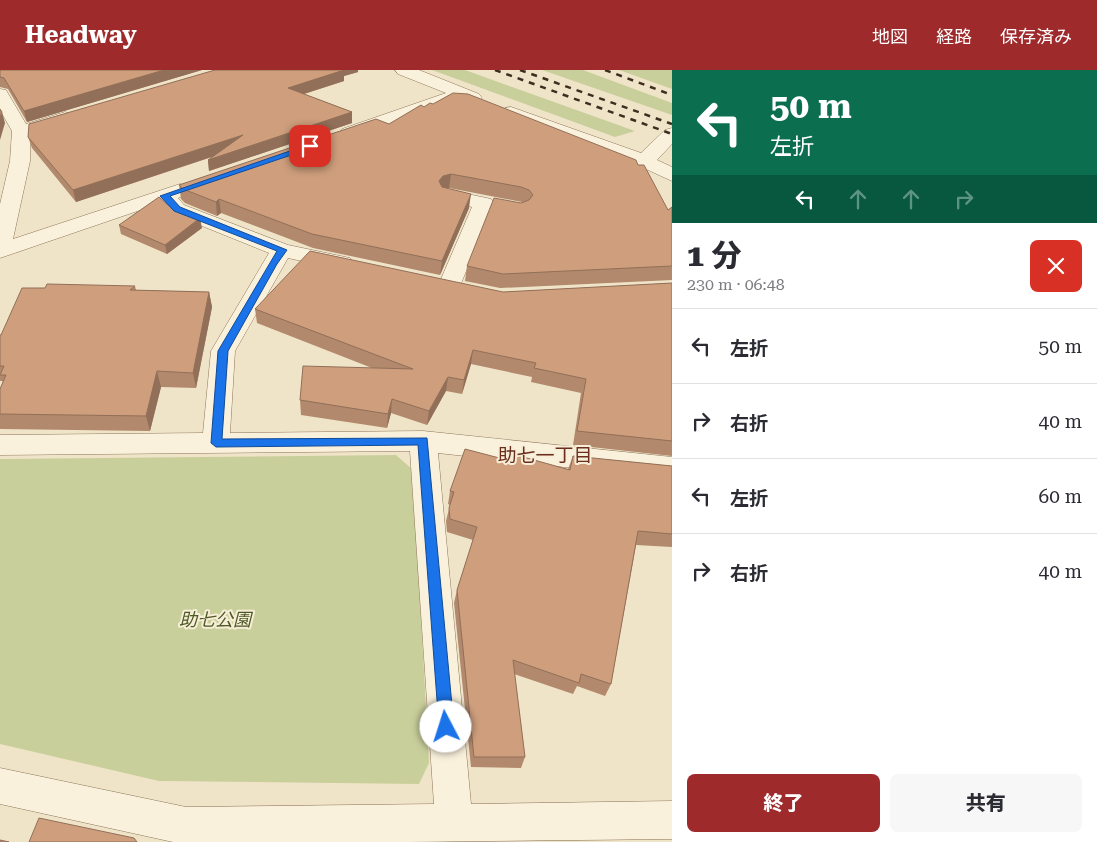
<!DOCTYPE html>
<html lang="ja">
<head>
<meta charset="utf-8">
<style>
  :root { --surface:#fff; --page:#f7f7f7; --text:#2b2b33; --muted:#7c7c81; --line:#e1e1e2; --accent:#9e2a2b }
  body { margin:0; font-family:"Roboto Serif","Noto Sans JP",serif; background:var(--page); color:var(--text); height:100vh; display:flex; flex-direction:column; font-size:19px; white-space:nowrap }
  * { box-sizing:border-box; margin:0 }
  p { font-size:16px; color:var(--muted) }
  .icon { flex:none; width:28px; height:28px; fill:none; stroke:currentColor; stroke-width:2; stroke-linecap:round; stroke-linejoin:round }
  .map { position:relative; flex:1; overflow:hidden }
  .panel { display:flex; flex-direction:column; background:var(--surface); width:425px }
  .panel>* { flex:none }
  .banner { background:#0b6e4f; color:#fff; overflow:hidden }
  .pin { position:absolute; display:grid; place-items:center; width:42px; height:42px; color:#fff; margin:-21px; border-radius:10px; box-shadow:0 2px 8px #0006 }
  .me { position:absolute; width:55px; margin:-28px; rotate:355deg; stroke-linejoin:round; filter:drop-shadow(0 0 4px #0008) }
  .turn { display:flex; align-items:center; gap:18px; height:105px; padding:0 15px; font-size:22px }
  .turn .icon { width:65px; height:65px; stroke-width:2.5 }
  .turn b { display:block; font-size:35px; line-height:42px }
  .lanes { display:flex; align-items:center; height:48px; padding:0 15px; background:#0003; justify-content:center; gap:25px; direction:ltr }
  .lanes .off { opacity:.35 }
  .round { display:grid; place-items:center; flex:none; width:52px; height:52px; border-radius:8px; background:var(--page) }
  .summary { display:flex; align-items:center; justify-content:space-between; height:85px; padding:0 15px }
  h1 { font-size:30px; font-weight:800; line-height:38px }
  .primary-button { display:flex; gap:10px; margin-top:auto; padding:10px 15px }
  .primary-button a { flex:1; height:58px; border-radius:8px; background:var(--accent); color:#fff; font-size:20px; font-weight:800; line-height:58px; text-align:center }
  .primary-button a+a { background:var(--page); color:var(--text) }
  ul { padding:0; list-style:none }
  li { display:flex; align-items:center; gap:15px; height:75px; padding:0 15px; border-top:1px solid var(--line) }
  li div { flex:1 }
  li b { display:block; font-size:19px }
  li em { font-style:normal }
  header { display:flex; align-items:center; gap:30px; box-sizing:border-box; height:70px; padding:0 25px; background:var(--accent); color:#fff }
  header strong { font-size:24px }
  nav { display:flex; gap:28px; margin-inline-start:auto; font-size:18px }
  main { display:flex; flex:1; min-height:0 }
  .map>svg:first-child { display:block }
  .green { fill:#c9cf9b }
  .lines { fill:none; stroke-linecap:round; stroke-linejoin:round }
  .minor-casing { stroke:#8d765c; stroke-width:1 }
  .minor { fill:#faf1dc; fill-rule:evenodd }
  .rail { stroke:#3d2e20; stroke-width:2.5; stroke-dasharray:6 6; stroke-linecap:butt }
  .wall { fill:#b2896c }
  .shaded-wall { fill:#916f58 }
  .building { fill:#cf9f7d; stroke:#916f58 }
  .route { fill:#1a73e8; stroke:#114b97 }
  .labels { text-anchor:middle; stroke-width:4; stroke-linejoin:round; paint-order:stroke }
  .park-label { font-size:18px; font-style:italic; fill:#4d5a26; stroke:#f7eed8 }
  .neighbourhood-label { font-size:19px; fill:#6b2e1e; stroke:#f7eed8 }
</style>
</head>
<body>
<header>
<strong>Headway</strong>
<nav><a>地図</a><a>経路</a><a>保存済み</a></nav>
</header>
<main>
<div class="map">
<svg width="672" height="772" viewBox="0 0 672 772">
  <rect width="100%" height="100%" fill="#f0e4c8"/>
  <g class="green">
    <polygon points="432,0 465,0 635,61 615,67"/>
    <polygon points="542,0 583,0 672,33 672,45"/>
    <polygon points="619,0 672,0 672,19"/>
    <polygon points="396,385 413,400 429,693 419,714 159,711 0,674 0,389"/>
  </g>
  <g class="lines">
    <g class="minor-casing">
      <g id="minor">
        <polygon points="395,0 419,0 479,24 482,28 479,32 473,33 461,30 454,34 356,67 349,69 342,67 340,63 342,59 446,23 398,4"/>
        <polygon points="0,19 6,20 26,54 65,42 71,44 74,48 71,52 30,64 30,91 13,169 180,114 187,116 190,120 187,124 178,128 184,135 288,175 350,188 353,193 350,198 342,200 288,188 235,281 230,363 423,361 672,387 672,409 438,383 471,734 672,731 672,769 407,772 173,772 0,734 0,698 186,737 434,734 410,381 0,385 0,365 203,363 211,281 269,183 170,143 161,133 0,188 0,134 10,91 12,61 0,40"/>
        <polygon points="511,37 641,83 665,60 672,58 672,74 657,90 672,97 672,111 637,95 505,46 502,42 505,38"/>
        <polygon points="449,120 491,129 494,133 460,216 457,221 449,223 441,221 438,216 472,137 442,130 439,126 442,122"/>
      </g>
    </g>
    <use href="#minor" class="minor"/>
    <g class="rail">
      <polyline points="495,0 672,64"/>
      <polyline points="520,0 672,54"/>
      <polyline points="605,0 672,25"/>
    </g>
  </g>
  <g class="wall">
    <polygon points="0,0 202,0 27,52 8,19 0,17"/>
    <polygon points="215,0 358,0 358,2 344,6 344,11 304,24 352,42 352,53 209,101 208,90 212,87 76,132 32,78 28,67"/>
    <polygon points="424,37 638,95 668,140 672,137 672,210 500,218 465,211 467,196 522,132 449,118 448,119 469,138 440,205 313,178 221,143 217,146 185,133 181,129 179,115 389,54"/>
    <polygon points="168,135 202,158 167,184 121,164 119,155"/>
    <polygon points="672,213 672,386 573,375 581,323 531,312 532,307 471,294 462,324 446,321 427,355 391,343 387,358 301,345 300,330 372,298 257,253 255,239 503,222"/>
    <polygon points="135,216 136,220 209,222 212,237 196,318 161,317 150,361 0,359 0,319 3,312 2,311 0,311 0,265 1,265 45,218"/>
    <polygon points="573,386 672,396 672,477 636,475 611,614 605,626 577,616 573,624 514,604 525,687 521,698 471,697 454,533 457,520 473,470 447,462 446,451 450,435 448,434 450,421 507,390 568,399"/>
  </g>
  <g class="shaded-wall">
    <polygon points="164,0 202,0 27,52 24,41"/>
    <polygon points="340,0 358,0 358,2 344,6 344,11 288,29 288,18"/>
    <polygon points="2,42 5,53 0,70 0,48"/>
    <polygon points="352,42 352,53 209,101 208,90"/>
    <polygon points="243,65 244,76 76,132 73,120"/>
    <polygon points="451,104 449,118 441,120 439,111 443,106"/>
    <polygon points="471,124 469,138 440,205 442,191"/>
    <polygon points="219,129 221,143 217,146 216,132"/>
    <polygon points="200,148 202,158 167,184 165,175"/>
    <polygon points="209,222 212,237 196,318 193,303"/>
    <polygon points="473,280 471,294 462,324 464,310"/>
    <polygon points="157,301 161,317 150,361 146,346"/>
    <polygon points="448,307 446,321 427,355 429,341"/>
    <polygon points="392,329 391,343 387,358 388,344"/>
  </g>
  <g class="building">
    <polygon points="0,0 164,0 24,41 4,8 0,7"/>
    <polygon points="215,0 344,0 288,18 352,42 208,90 243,65 73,120 28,67 29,54"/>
    <polygon points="453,23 468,24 636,90 638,95 644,95 668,140 672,137 672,196 503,204 467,196 494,128 521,133 529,130 533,125 529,120 521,117 451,104 443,106 439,111 442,117 471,124 442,191 312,164 219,129 216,132 183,119 179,115 376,49 389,54 421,35 424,37 430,33 433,34"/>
    <polygon points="0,39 2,42 0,48"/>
    <polygon points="159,127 168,135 200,148 165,175 119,155"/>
    <polygon points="310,181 503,222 672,213 672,371 577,361 586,309 534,298 536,293 473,280 464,310 448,307 429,341 392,329 388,344 300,330 303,296 413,299 255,239"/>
    <polygon points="47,214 135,216 130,220 209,222 193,303 157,301 146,346 0,344 0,319 6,305 0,305 4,296 0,296 0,265 1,265 22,218 45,218"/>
    <polygon points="465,379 507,390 509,383 570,400 573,386 672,396 672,464 638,461 611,614 581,604 579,613 513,590 525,687 474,687 457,520 477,457 450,449 449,438 454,422 450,421"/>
    <polygon points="39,748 134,768 137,772 29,772"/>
    <polygon points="0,770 9,772 0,772"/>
  </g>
  <polygon class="route" points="310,74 312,75 312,78 170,126 180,137 287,180 277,194 228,281 222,369 427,368 454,657 451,662 446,664 441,662 439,657 418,375 216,377 211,373 218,281 277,181 174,141 160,126"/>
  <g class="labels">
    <g class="park-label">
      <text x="215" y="556">助七公園</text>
    </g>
    <g class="neighbourhood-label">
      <text x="545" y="392">助七一丁目</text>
    </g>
  </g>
</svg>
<div class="pin" style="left:310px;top:76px;background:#d93025"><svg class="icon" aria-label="arrive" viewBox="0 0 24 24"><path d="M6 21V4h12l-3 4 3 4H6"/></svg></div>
<svg class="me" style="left:446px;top:657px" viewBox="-20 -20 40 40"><circle r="19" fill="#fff"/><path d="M0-13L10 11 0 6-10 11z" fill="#1a73e8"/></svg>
</div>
<section class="panel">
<div class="banner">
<div class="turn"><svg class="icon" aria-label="left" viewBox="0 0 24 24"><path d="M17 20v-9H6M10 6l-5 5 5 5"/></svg><div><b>50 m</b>左折</div></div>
<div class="lanes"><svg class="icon" aria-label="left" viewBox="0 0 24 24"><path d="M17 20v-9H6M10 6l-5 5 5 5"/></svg><svg class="icon off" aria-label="ahead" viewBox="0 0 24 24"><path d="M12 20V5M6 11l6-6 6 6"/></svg><svg class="icon off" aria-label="ahead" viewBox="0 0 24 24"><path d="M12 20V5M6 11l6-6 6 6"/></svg><svg class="icon off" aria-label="right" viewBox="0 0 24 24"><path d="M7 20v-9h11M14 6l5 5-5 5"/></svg></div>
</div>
<div class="summary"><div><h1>1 分</h1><p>230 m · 06:48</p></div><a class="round" style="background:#d93025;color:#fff"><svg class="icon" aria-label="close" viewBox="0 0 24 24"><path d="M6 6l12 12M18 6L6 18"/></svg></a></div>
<ul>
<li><svg class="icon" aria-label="left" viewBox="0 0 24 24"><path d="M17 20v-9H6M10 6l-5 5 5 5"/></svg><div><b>左折</b></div><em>50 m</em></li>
<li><svg class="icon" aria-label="right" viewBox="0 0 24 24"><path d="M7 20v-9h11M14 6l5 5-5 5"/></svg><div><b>右折</b></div><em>40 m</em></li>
<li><svg class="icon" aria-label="left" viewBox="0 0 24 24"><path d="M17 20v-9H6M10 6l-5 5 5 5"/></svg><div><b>左折</b></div><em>60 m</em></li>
<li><svg class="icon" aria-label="right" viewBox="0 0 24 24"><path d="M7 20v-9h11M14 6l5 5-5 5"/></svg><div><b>右折</b></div><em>40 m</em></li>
</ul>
<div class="primary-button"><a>終了</a><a>共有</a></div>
</section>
</main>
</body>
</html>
